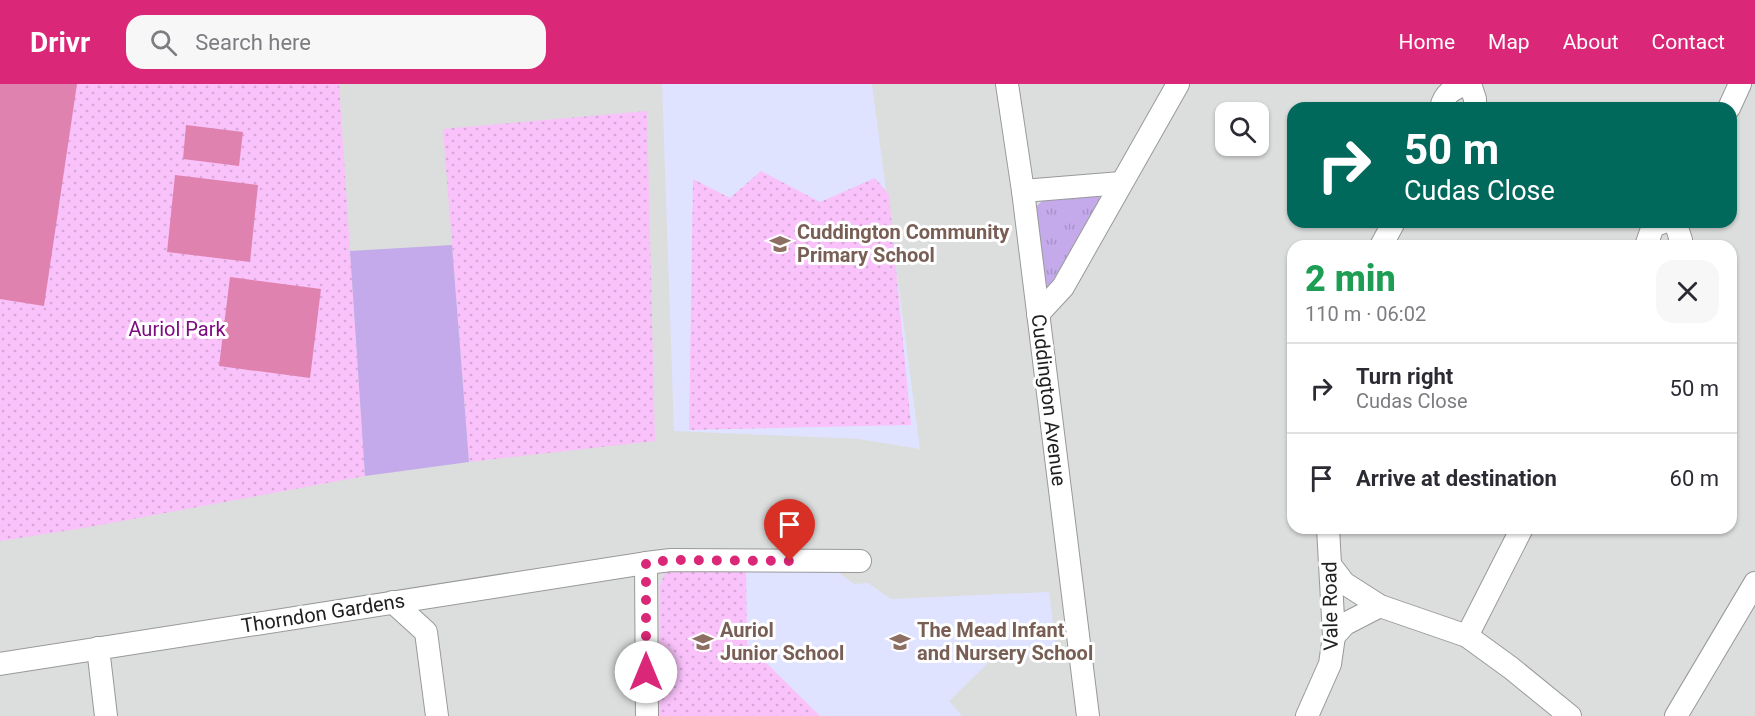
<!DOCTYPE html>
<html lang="en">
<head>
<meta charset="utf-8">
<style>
  :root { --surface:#fff; --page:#f7f7f7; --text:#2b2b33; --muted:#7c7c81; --line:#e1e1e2; --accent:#db2777 }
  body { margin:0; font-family:Roboto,sans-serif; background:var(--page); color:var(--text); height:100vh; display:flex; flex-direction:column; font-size:22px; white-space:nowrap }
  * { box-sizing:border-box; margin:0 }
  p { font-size:20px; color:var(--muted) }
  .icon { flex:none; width:33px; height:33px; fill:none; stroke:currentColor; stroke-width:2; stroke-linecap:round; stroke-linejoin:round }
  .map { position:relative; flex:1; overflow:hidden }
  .sheet { position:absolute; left:1287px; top:156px; width:450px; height:294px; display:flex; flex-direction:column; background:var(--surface); border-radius:18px; box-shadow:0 2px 4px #0004 }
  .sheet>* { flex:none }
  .guide { position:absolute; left:1287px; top:18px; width:450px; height:126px; border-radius:18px; box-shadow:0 2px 4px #0004; background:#00695c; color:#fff; overflow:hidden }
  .buttons { position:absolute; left:1215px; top:18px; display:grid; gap:12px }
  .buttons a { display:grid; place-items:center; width:54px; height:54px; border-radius:12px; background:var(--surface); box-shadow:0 2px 4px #0004; font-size:30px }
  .pin { position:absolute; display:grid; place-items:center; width:51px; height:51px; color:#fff; margin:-62px -26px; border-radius:50% 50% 50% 0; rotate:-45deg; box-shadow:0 0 6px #0007 }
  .pin .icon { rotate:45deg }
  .me { position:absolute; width:66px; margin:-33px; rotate:0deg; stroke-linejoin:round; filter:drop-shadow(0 0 4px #0008) }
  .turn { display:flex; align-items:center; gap:21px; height:126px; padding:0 18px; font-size:27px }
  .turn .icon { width:78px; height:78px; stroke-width:2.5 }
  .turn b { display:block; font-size:42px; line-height:51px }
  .round { display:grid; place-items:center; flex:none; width:63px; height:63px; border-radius:18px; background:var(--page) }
  .headline { display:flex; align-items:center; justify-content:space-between; height:102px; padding:0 18px }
  h1 { font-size:36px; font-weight:800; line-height:45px; color:#1e9e55 }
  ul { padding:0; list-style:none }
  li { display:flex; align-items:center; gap:18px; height:90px; padding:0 18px; border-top:2px solid var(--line) }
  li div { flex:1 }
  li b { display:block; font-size:22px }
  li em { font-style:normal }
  header { display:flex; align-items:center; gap:36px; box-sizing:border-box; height:84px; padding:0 30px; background:var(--accent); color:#fff }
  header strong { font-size:28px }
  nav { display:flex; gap:33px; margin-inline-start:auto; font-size:21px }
  .search { width:420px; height:54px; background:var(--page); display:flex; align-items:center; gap:15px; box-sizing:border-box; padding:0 21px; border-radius:18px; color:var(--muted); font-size:22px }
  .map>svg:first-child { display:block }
  .residential { fill:#dcdddd; fill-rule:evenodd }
  .education { fill:#dfe3ff }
  .grass { fill:url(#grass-tufts) }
  .park { fill:url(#park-dots) }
  .garden { fill:#c4aaeb }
  .pitch { fill:#e082b0 }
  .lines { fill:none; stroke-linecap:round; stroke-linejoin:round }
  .minor-casing { stroke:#999; stroke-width:24 }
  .minor { stroke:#fff; stroke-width:22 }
  .route { stroke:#db2777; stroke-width:10; stroke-dasharray:0 18 }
  .labels { text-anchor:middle; stroke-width:6; stroke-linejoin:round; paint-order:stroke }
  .education-label { font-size:20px; font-weight:bold; fill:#785e54; stroke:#fff; text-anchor:start }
  .park-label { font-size:20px; fill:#7e0a80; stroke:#fff }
  .street-label { font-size:20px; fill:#1f1f1f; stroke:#fff }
</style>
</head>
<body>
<header>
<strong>Drivr</strong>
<div class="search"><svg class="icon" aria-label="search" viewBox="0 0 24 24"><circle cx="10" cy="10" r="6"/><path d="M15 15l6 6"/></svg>Search here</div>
<nav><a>Home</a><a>Map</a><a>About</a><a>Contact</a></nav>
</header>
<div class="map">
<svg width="1755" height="632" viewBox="0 0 1755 632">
  <defs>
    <pattern id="grass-tufts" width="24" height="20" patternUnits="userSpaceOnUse" patternTransform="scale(1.5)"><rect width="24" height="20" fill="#c4aaeb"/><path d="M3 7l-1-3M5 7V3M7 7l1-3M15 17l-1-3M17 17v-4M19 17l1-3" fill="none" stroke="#a892c9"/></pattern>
    <pattern id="park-dots" width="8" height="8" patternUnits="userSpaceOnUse" patternTransform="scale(1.5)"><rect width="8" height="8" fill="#f9c2fa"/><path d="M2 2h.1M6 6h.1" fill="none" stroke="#d5a6d6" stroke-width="1.8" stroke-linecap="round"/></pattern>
  </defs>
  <rect width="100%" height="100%" fill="#e5eaf0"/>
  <path class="residential" d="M 0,0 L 1755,0 L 1755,632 L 0,632 ZM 1293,24 L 1731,24 L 1731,138 L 1293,138 ZM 1226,28 L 1258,28 L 1258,62 L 1226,62 ZM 1293,162 L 1731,162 L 1731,444 L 1293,444 Z"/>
  <g class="education">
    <polygon points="662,0 872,0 920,365 859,355 674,347"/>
    <polygon points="746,486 839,489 854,500 868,499 891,515 1049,508 1057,570 991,576 949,617 962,632 659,632 660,499 665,489"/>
  </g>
  <polygon class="grass" points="1098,112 1101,115 1050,202 1045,202 1034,125 1044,115"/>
  <g class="park">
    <polygon points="0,0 339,0 365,392 84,444 0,457"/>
    <polygon points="647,27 655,357 469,378 443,45"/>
    <polygon points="761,87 820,118 875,94 889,111 911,341 689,346 693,95 730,114"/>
    <polygon points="674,484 746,486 747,560 820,632 659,632 660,501 665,489"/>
  </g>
  <polygon class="garden" points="452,161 469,378 365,392 350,167"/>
  <g class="pitch">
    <polygon points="0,0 77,0 44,222 0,215"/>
    <polygon points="186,41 243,48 239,82 183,75"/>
    <polygon points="175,91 258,101 250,178 167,168"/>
    <polygon points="230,193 321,205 310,294 219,282"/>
  </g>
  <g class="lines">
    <g class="minor-casing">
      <g id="minor">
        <polyline points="1007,0 1023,107 1088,632"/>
        <polyline points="1470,0 1475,15 1475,24"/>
        <path d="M 1441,24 C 1444,9 1453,5 1466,0"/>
        <polyline points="1729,24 1740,0"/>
        <polyline points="1023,107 1121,99"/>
        <polyline points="1675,138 1681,156 1678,162"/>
        <polyline points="1381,162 1394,138"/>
        <polyline points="1646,162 1653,142 1664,138"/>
        <polyline points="1038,230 1063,203 1178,0"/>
        <polyline points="646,479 647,632"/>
        <polyline points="1331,482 1344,499 1380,522 1467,552 1511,584 1570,632"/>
        <polyline points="393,518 426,548 437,632"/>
        <polyline points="1334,552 1345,540 1380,522"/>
        <polyline points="1467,552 1522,444"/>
        <polyline points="98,564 106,632"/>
        <polyline points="0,580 646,479 671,476 860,477"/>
        <polyline points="1307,632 1330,580 1334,552 1328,444"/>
        <polyline points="1676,632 1755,499"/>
      </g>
    </g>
    <use href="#minor" class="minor"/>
  </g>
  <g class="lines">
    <polyline class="route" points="646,588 646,479 672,476 790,477"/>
  </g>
  <defs>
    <g id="school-bare" transform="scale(1.62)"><path d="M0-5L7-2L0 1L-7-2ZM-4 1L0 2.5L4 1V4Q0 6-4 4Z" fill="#8d6e63" stroke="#fff" stroke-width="2.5" paint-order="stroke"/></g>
  </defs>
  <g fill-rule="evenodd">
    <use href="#school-bare" x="780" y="160"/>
    <use href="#school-bare" x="703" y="558"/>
    <use href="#school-bare" x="900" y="558"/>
  </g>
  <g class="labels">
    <g class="education-label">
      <text x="797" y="155">Cuddington Community<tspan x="797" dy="23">Primary School</tspan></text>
      <text x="720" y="553">Auriol<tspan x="720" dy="23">Junior School</tspan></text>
      <text x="917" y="553">The Mead Infant<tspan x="917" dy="23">and Nursery School</tspan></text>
    </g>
    <g class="park-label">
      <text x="177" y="252">Auriol Park</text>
    </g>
    <g class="street-label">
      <text transform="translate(1049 316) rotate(83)" y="7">Cuddington Avenue</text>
      <text transform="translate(1330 522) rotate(-91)" y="7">Vale Road</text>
      <text transform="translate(323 529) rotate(-9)" y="7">Thorndon Gardens</text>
    </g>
  </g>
</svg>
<div class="buttons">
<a><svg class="icon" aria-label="search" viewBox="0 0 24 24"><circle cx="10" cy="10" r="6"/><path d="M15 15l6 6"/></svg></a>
</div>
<div class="pin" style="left:790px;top:477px;background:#d93025"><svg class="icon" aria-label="arrive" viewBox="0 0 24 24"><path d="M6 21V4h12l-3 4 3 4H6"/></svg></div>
<svg class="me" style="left:646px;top:588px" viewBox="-20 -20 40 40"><circle r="19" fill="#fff"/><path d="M0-13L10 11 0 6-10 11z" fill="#db2777"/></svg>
<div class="guide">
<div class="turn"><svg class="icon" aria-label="right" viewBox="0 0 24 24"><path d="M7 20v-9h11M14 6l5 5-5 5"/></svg><div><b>50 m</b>Cudas Close</div></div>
</div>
<section class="sheet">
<div class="headline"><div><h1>2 min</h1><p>110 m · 06:02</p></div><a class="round"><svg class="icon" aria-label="close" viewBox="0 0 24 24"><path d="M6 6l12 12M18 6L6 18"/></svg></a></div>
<ul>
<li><svg class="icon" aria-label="right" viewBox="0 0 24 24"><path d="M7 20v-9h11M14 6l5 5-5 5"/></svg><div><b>Turn right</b><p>Cudas Close</p></div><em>50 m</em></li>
<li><svg class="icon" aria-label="arrive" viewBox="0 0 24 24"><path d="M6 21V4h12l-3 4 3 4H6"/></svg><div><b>Arrive at destination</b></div><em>60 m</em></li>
</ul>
</section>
</div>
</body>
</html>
